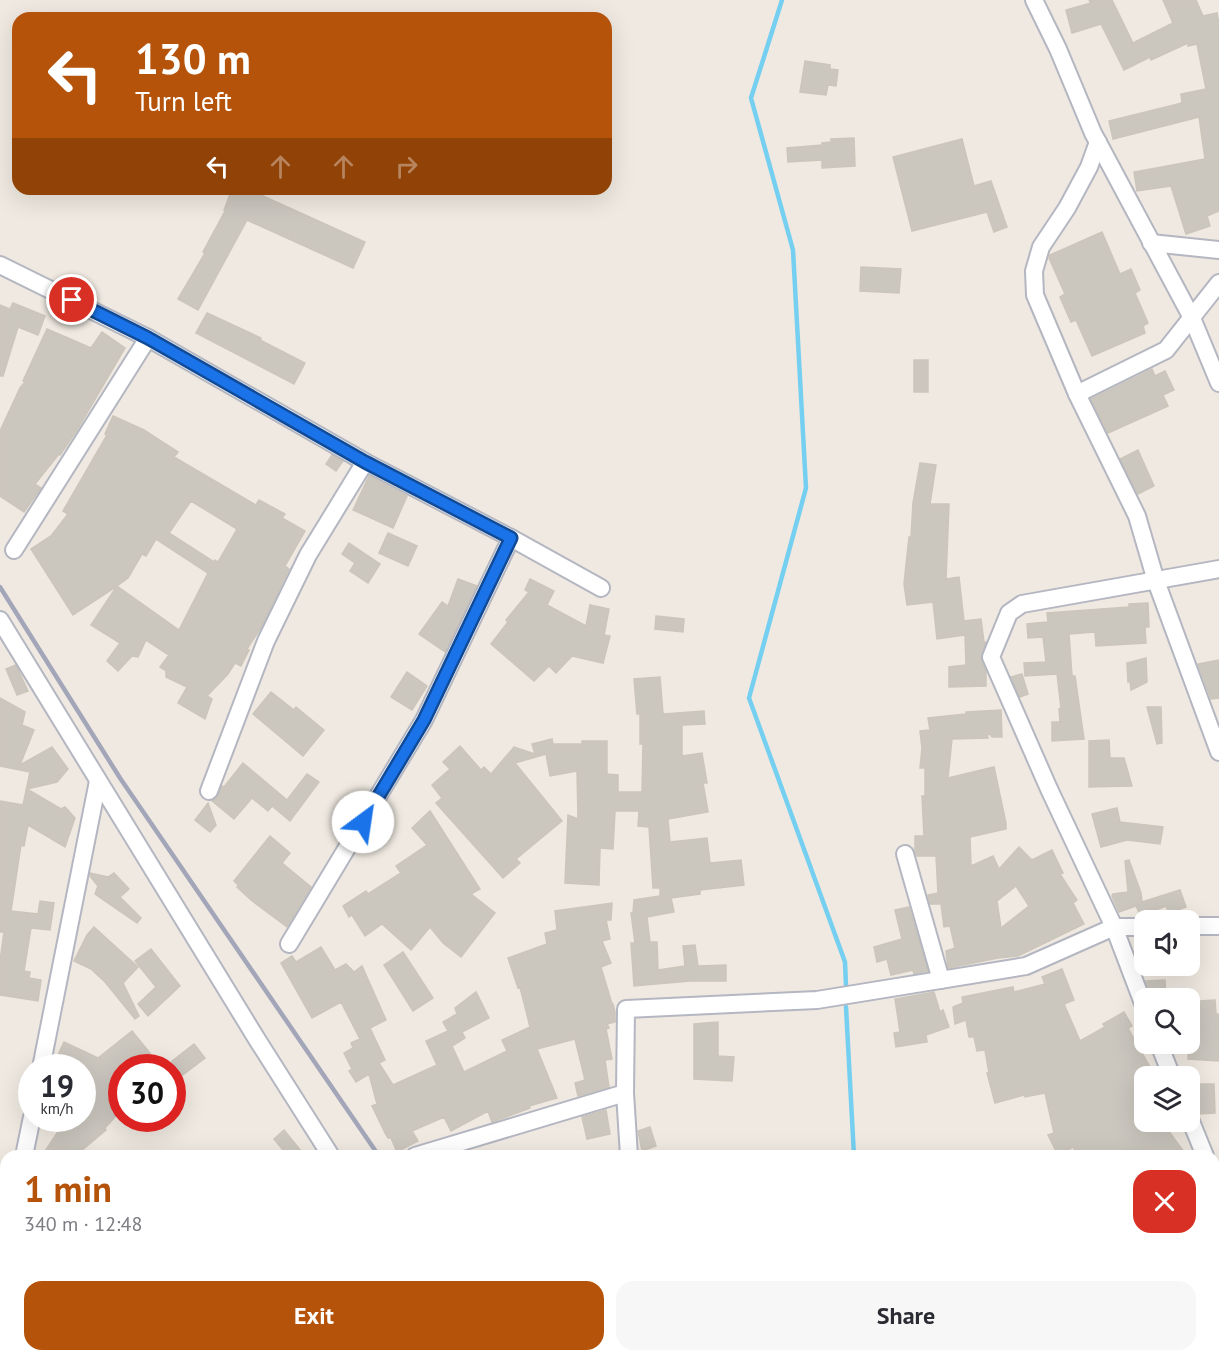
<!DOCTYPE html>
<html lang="en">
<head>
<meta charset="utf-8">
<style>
  :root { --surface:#fff; --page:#f7f7f7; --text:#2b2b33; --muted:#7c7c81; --accent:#b45309 }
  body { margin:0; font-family:"PT Sans",sans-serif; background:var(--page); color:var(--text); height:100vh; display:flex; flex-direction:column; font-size:22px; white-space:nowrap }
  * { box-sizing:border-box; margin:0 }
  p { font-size:20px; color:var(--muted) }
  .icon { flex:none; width:33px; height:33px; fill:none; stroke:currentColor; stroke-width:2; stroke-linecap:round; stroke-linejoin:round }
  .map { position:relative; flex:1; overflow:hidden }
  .panel { position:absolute; left:0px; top:1150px; width:1220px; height:212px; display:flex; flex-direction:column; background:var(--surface); border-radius:18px 18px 0 0; box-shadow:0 6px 24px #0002 }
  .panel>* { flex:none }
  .hud { position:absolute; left:12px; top:12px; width:600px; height:183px; border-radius:18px; box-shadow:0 6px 24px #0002; background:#b45309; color:#fff; overflow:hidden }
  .controls { position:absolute; left:1134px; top:910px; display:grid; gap:12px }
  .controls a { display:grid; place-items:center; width:66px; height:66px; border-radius:12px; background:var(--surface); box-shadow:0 6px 24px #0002; font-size:30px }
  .speed { position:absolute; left:18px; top:1054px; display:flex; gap:12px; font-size:30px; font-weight:700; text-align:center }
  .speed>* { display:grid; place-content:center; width:78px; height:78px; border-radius:50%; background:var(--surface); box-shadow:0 6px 24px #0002; line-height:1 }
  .speed small { font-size:15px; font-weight:400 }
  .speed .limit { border:9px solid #d22; background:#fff; color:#111 }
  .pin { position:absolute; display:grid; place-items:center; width:51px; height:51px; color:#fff; margin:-26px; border:3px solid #fff; border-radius:50%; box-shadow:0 2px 6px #0007 }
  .me { position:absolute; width:66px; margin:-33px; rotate:31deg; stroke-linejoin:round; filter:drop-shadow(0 0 4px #0008) }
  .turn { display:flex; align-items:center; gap:21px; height:126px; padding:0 24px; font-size:27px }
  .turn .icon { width:78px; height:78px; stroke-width:2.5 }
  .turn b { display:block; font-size:42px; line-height:51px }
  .lanes { display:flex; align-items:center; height:57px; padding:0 24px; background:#0003; justify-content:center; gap:30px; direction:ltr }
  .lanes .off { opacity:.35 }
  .round { display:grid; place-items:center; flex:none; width:63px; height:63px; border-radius:18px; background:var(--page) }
  .head { display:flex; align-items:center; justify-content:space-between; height:102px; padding:0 24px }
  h1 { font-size:36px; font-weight:700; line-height:45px; color:var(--accent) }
  .action { display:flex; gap:12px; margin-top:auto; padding:12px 24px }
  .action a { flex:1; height:69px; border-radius:18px; background:var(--accent); color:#fff; font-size:24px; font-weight:700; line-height:69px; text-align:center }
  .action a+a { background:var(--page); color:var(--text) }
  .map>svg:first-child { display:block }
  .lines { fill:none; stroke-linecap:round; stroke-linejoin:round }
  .stream { stroke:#75cff0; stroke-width:4.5 }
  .building { fill:#cbc7bf; stroke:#cbc5ba; stroke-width:1.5; fill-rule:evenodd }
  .street-casing { stroke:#b4b7c1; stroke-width:20 }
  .street { stroke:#fff; stroke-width:16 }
  .rail { stroke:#a3a6b8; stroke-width:4.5 }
  .route-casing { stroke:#114b97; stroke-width:15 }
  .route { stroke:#1a73e8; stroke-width:10 }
</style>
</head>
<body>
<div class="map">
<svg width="1219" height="1361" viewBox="0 0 1219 1361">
  <rect width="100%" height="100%" fill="#efe9e1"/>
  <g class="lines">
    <g class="stream">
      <polyline points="782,0 751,98 793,250 806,488 749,698 845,962 846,986"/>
      <polyline points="846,1007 854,1156"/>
      <polyline points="869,1356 870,1361"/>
    </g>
  </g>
  <g class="building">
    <polygon points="1089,0 1112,0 1133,43 1173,23 1163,0 1196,0 1203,16 1217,13 1219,23 1219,211 1207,216 1210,226 1186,234 1171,186 1137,191 1134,172 1205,159 1199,117 1113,139 1109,121 1182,103 1181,94 1206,89 1197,44 1188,46 1188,43 1151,60 1150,57 1124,70 1101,24 1072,33 1066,10 1091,3"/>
    <polygon points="805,61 830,65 830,69 838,70 836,86 828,85 826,95 800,92"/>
    <polygon points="854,138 855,166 822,168 822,160 788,162 787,148 822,145 822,143 831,142 831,139"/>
    <polygon points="962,139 974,186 991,181 1007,227 994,232 987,212 912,231 893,157"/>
    <polygon points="232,189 248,189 365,242 353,268 247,220 198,310 178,299 205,253 203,252 225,211 224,210"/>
    <polygon points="1102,232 1120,274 1131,269 1140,290 1135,293 1148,323 1143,326 1145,333 1092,356 1076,320 1071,322 1060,297 1065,294 1049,258 1050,255"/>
    <polygon points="861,267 901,269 899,293 860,291"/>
    <polygon points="13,303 45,316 38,335 18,327 3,376 0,376 0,305 10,309"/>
    <polygon points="207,313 261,338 260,340 305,363 294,384 196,333"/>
    <polygon points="47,329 91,348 102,332 125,348 77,430 60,455 59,454 35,484 41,488 24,512 0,496 0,431 20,388 25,382 23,381"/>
    <rect x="914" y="360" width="14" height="32"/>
    <polygon points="1152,369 1155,376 1165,371 1174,390 1163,395 1168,406 1108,433 1091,399"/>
    <path d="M 113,416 L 144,430 L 178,452 L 174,457 L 256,505 L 259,500 L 285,514 L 282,518 L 305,531 L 285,566 L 289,569 L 262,626 L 247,649 L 249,650 L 241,666 L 235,663 L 228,674 L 207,696 L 212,699 L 205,719 L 178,703 L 187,687 L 166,677 L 166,671 L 160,667 L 169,655 L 146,640 L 138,657 L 132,656 L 118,671 L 107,661 L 120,643 L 91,625 L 117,586 L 73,615 L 31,549 L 51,536 L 68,514 L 63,511 L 107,435 L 105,434 ZM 191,501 L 237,529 L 218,562 L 215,560 L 214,562 L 169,533 ZM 156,539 L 208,573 L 179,630 L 117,586 L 128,578 L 142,554 L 146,556 Z"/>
    <polygon points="1138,450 1154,486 1138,494 1120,459"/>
    <polygon points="332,455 343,461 336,471 326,464"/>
    <polygon points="920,463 936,465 930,504 949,504 946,579 959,577 964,621 981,619 984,642 986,642 981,658 986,672 986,686 949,687 949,667 966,665 965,635 937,639 933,602 907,605 904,584 909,537 911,537 913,503"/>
    <polygon points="369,476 407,496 393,528 353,510"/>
    <polygon points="388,533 417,546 408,566 379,553"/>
    <polygon points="349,543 380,564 368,583 350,571 355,563 342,554"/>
    <polygon points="458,579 477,586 445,652 419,634 442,602 448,606"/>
    <polygon points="530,579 554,591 547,605 586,626 590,605 609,609 604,635 610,636 603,663 572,656 556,673 549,666 534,681 491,644 508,622 506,620 529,592 525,590"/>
    <polygon points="1148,603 1149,627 1145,627 1146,643 1096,646 1095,632 1069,634 1072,676 1075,676 1084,739 1052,741 1052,722 1060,722 1059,709 1061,708 1057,674 1025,676 1024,663 1046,662 1043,637 1028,638 1027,624 1048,622 1047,613 1129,607 1129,604"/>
    <polygon points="656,616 684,619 683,632 655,629"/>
    <polygon points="1146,658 1147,682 1131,690 1130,681 1128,682 1127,663"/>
    <polygon points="1219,660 1219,698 1211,699 1198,664"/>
    <polygon points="16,665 28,691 17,695 6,669"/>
    <polygon points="407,672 427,686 412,710 391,697"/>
    <polygon points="1022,674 1028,694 1020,697 1011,677"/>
    <polygon points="660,677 663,714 704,711 705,724 682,725 682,756 702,753 707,783 703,783 708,812 668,819 670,842 707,838 710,863 741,860 744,885 700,890 700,894 671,898 674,912 647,917 650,942 657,942 658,970 685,966 683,946 695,945 698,966 726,965 726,981 690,981 634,986 631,943 635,943 631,913 633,913 634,900 660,896 660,888 653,888 649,827 638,826 639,811 615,811 613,849 600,848 599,885 565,883 568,815 578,819 577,771 550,776 546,754 515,763 562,821 516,859 520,863 503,878 436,803 442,798 432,785 450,769 443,762 460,746 481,770 484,767 491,774 514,747 535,754 532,744 552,739 553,744 582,744 582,741 607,741 607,774 618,775 618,792 642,792 643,744 640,744 640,714 637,714 634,679"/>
    <polygon points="271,692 294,710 296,707 324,730 303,756 253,714"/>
    <polygon points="0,698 25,712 22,725 34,730 20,765 52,747 68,769 57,782 27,789 61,809 65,807 75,818 65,847 28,825 24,846 21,845 11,911 38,914 40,901 54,903 50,930 31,928 24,971 30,972 29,978 41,980 38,1001 0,995 0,961 4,932 0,932 0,801 23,805 30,772 0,766"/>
    <polygon points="1147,707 1161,707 1162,743 1157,744"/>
    <path d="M 1001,710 L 1002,737 L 992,737 L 990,734 L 987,735 L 988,738 L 952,739 L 948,778 L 994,767 L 1006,823 L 1006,829 L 970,837 L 971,866 L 993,856 L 999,869 L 1019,847 L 1032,860 L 1052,850 L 1063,873 L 1060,874 L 1077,900 L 1073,903 L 1084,924 L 1018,956 L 998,958 L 948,968 L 946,951 L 955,948 L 950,926 L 944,927 L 941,904 L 930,904 L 928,895 L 938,893 L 936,856 L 917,856 L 915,851 L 915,836 L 924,836 L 922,796 L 925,796 L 925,768 L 920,768 L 922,748 L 920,731 L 930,730 L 928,718 L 966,714 L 966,712 ZM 1016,886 L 1029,906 L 1001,928 L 997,901 Z"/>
    <polygon points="1109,740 1110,758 1124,758 1132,786 1089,787 1089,741"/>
    <polygon points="243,763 287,800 307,774 319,782 290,821 272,806 268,811 252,798 234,819 212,801 216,799 222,786 224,787"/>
    <polygon points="208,803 216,825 210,832 195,820"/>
    <polygon points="1117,808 1120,822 1163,827 1160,844 1127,840 1101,847 1092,814"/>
    <polygon points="430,811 480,889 471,894 495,913 461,957 443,943 430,927 411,950 382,924 365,936 352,915 349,917 343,906 366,891 368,894 401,873 396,866 427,845 412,828"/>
    <polygon points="270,836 290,853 282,863 311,887 287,927 251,900 237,887 238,885 234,881"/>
    <polygon points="1129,860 1141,893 1142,902 1180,890 1186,907 1169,913 1166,906 1141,916 1136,906 1119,912 1112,896 1113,894 1128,892 1125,861"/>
    <polygon points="90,873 108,877 114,873 129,889 120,897 141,918 137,923 95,894 98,886 90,876"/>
    <polygon points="612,903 611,920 606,920 610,939 602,941 611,963 601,967 612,1004 613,1004 615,1012 615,1022 607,1024 609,1028 606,1029 612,1059 605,1060 609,1087 578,1096 575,1083 585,1080 575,1039 537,1049 557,1098 529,1106 530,1108 492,1122 488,1111 451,1131 444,1117 412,1131 418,1141 397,1152 391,1138 388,1138 385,1133 372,1106 377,1104 369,1074 356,1082 349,1071 352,1069 344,1053 353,1048 351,1043 360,1039 341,1002 312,1018 281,963 292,956 296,962 321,947 335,970 346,964 354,972 362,966 386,1020 370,1028 385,1060 379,1063 393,1085 437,1065 426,1041 448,1031 443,1022 457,1014 455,1008 476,992 489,1018 462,1032 465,1038 452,1046 464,1072 507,1051 502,1040 530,1027 520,987 518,988 508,958 547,944 545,933 557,930 555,911"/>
    <polygon points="909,907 928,971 914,974 913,970 891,975 887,959 877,962 874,947 902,939 895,910"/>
    <polygon points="94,927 138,967 123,983 139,1016 135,1019 105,982 91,969 74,961 87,935"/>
    <polygon points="151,949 180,986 148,1016 138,1004 156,987 135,961"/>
    <polygon points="403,952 433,998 413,1011 384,965"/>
    <polygon points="1062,969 1074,1000 1064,1004 1080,1041 1105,1027 1103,1024 1124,1012 1132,1026 1128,1028 1150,1067 1144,1071 1144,1122 1162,1122 1187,1156 1078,1156 1073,1147 1058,1155 1048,1135 1054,1133 1045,1093 1025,1097 1024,1095 995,1103 987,1073 989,1073 985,1050 977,1051 974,1037 969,1037 966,1020 955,1024 953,1007 963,1003 962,997 1013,987 1014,992 1045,984 1042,977"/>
    <polygon points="1165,980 1166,999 1153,999 1146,981"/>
    <polygon points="934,992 940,1012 943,1010 949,1027 926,1035 927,1042 896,1047 894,1033 900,1032 895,999"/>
    <polygon points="1215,1000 1216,1014 1219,1014 1219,1061 1188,1059 1190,1013 1200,1013 1200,1001"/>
    <polygon points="718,1022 718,1056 734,1057 732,1081 694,1079 694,1024"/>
    <polygon points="132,1031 162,1068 122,1068 122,1109 105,1128 106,1130 75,1156 42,1156 61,1127 54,1119 82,1119 82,1068 52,1068 64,1042 98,1058"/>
    <polygon points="194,1044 205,1058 172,1083 172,1061"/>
    <polygon points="1195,1084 1214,1084 1215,1113 1199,1114 1196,1110"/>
    <polygon points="606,1110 610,1134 587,1139 582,1117"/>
    <polygon points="650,1127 656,1146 642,1151 638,1131"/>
    <polygon points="284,1130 305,1156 288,1156 274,1139"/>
  </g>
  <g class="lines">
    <g class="street-casing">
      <g id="street">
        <polyline points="1034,0 1058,49 1093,133 1192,318 1219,383"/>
        <polyline points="1098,142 1089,167 1067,208 1041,247 1034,271 1035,295 1077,394 1137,516 1156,581 1219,752"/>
        <polyline points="1151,243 1219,250"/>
        <polyline points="0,265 148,338 365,462 511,538 601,588"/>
        <polyline points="1077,394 1166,350 1219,283"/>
        <polyline points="14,550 148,338"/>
        <polyline points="0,620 258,1041 331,1156"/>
        <polyline points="209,791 266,641 308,555 365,462"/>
        <polyline points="905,854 941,980"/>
        <polyline points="1190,926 1219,926"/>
        <polyline points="289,944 424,720 511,538"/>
        <polyline points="1144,1006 1114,927 1049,789 991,657 1009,613 1022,604 1219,569"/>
        <polyline points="1159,1044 1172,1077"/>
        <polyline points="41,1068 98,781"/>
        <polyline points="1190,1119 1205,1156"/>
        <polyline points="24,1156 32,1117"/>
        <polyline points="415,1156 625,1093"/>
        <polyline points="629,1156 625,1093 626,1009 817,1000 1026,966 1114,927 1144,927"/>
        <polyline points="1214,1176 1219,1189"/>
        <polyline points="1214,1231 1219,1230"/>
        <polyline points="0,1276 6,1246"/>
        <polyline points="134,1356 138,1361"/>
        <polyline points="457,1356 460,1361"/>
        <polyline points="673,1356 674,1361"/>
        <polyline points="1012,1356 1014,1361"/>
        <polyline points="1110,1356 1111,1361"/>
        <polyline points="340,1361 350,1356"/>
      </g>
    </g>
    <use href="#street" class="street"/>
    <g class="rail">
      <polyline points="0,587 120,778 379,1156"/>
      <polyline points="491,1356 494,1361"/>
    </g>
  </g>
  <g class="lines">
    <g class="route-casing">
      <polyline id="route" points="72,300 148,338 365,462 511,538 424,720 363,822"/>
    </g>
    <use href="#route" class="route"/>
  </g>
</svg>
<div class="controls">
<a><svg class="icon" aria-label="sound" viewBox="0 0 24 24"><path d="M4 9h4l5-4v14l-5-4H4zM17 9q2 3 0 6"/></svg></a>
<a><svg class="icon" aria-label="search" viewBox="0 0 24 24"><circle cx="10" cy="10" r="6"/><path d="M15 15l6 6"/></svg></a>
<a><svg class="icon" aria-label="layers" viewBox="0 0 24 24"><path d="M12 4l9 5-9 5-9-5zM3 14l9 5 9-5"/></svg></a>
</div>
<div class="speed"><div>19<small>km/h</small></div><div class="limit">30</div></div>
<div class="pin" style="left:72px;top:300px;background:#d93025"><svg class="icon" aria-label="arrive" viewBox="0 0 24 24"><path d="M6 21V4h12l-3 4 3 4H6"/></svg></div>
<svg class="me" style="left:363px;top:822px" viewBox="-20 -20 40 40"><circle r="19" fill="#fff"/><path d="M0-13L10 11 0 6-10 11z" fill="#1a73e8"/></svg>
<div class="hud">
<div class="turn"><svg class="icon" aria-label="left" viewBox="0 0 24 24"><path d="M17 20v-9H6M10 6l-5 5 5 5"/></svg><div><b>130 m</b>Turn left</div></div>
<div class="lanes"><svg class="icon" aria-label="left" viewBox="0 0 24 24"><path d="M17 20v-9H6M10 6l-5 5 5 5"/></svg><svg class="icon off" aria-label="ahead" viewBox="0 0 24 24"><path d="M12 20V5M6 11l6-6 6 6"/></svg><svg class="icon off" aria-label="ahead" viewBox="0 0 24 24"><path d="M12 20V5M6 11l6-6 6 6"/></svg><svg class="icon off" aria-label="right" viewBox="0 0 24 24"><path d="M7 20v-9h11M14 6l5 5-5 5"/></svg></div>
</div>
<section class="panel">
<div class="head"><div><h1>1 min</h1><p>340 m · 12:48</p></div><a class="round" style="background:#d93025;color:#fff"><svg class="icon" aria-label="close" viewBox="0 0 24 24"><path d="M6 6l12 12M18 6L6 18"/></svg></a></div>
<div class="action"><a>Exit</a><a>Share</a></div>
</section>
</div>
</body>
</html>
